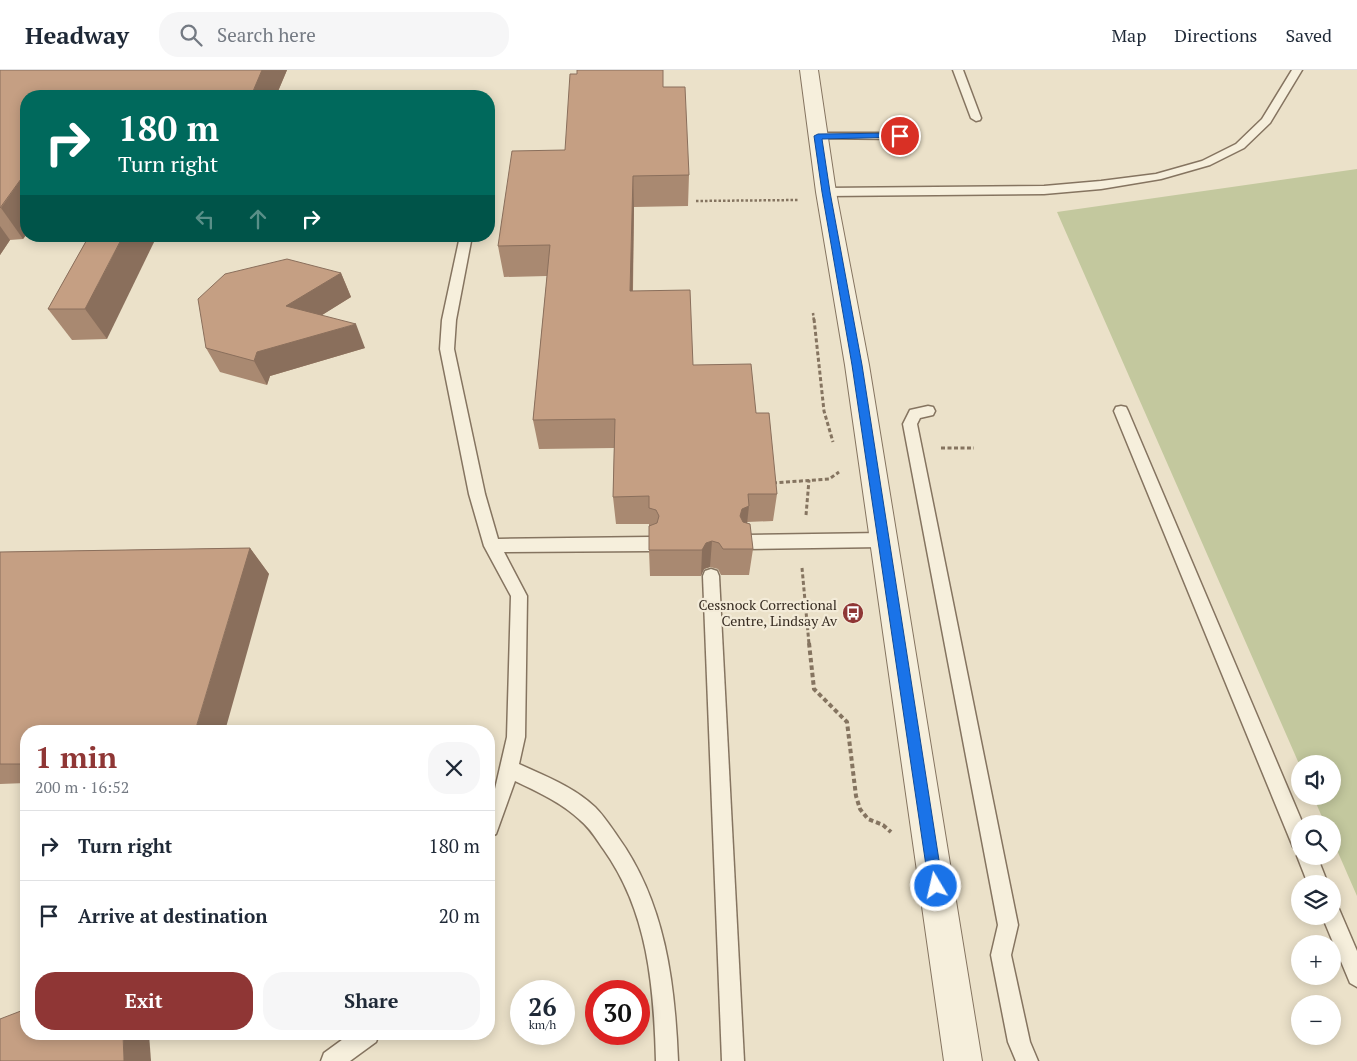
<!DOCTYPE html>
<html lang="en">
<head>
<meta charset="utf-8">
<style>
  :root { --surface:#fff; --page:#f6f6f7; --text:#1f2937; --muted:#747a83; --line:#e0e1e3; --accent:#8f3635 }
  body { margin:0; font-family:"PT Serif",serif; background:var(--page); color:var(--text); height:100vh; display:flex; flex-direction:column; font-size:19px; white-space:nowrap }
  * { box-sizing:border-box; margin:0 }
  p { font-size:16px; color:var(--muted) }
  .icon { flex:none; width:28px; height:28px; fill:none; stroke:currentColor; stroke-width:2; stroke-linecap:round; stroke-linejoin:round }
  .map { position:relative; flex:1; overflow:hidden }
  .drawer { position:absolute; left:20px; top:655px; width:475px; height:315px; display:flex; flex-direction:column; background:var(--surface); border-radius:20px; box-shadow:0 2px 12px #0003 }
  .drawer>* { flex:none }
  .guide { position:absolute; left:20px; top:20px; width:475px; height:152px; border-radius:20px; box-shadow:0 2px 12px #0003; background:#00695c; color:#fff; overflow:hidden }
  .buttons { position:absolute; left:1291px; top:685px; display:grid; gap:10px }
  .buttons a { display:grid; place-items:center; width:50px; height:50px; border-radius:50%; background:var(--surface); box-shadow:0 2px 12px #0003; font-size:25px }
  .speed { position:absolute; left:510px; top:910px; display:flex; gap:10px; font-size:25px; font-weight:700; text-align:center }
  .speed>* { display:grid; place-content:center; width:65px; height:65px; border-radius:50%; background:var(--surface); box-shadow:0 2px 12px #0003; line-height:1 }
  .speed small { font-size:12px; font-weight:400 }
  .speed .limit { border:8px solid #d22; background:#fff; color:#111 }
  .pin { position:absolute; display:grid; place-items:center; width:42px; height:42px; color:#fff; margin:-21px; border:2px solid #fff; border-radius:50%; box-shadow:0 1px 5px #0007 }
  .me { position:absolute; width:55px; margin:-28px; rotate:351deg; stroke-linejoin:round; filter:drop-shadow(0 0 4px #0008) }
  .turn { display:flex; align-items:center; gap:18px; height:105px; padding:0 15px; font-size:22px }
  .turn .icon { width:65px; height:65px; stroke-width:2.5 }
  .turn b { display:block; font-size:35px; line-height:42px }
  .lanes { display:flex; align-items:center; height:48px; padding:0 15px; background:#0003; justify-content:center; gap:25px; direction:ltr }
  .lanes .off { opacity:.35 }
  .round { display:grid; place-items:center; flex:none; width:52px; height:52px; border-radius:20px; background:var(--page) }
  .headline { display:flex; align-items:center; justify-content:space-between; height:85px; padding:0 15px }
  h1 { font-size:30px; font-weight:700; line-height:38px; color:var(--accent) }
  .action { display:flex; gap:10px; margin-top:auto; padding:10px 15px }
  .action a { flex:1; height:58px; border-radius:20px; background:var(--accent); color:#fff; font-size:20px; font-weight:700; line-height:58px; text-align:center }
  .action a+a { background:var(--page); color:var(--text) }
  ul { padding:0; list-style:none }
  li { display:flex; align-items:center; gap:15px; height:70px; padding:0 15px; border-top:1px solid var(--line) }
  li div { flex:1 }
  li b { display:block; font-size:19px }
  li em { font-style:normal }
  header { display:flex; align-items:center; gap:30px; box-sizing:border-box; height:70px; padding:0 25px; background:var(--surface); border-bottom:1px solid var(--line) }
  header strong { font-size:24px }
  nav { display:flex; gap:28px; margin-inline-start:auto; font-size:18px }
  .search { width:350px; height:45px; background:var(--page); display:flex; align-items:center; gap:12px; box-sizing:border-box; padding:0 18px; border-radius:20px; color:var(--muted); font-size:19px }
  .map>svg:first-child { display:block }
  .green { fill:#c3c89e }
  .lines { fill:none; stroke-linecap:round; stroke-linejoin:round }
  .service-casing { stroke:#857460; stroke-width:3 }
  .minor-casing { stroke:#857460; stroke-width:2 }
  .path-far2 { stroke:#857460; stroke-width:2.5; stroke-dasharray:2.5 2; stroke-linecap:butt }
  .path-far1 { stroke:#857460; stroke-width:3; stroke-dasharray:4 2.5; stroke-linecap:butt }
  .path { stroke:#857460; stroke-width:4; stroke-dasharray:4.5 3; stroke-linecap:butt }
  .service { fill:#f6efdc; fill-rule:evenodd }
  .minor { fill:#f6efdc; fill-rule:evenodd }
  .wall { fill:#a98971 }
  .shaded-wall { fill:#8a6f5c }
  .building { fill:#c59f83; stroke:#8a6f5c }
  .route { fill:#1a73e8; stroke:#114b97 }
  .labels { text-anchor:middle; stroke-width:4.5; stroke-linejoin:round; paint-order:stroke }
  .poi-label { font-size:14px; fill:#372c22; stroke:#f3ebd8; text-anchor:end }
</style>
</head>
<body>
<header>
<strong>Headway</strong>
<div class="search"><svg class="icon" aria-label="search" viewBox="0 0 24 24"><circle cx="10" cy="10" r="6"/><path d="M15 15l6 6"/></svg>Search here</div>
<nav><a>Map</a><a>Directions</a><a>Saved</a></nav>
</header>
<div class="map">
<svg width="1357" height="991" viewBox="0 0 1357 991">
  <rect width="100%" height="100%" fill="#ebe1c9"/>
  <polygon class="green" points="1357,99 1357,826 1333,771 1332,754 1325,754 1313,726 1332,726 1332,694 1300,694 1300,696 1057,142"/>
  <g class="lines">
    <g class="service-casing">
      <g id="service">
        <polygon points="953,0 963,0 981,48 980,50 976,51 971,48"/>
        <polygon points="1292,0 1302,0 1270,53 1244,78 1210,95 1161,109 1101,119 1044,124 826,126 820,122 826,118 1044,116 1101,111 1156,104 1202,91 1236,74 1262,49"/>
        <polygon points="818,63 900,63 906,66 900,69 814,68 812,66"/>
        <path d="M 460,166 L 472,166 L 456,250 L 454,279 L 485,424 L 498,469 L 650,467 L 656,469 L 658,474 L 656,479 L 650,481 L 504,482 L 527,526 L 525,667 L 519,694 C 545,706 574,717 595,737 C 604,746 611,757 618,767 C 665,832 675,913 678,991 L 656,991 C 654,917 648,842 604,780 C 597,770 590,758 580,750 C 562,733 538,722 515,711 L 496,764 L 489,767 L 489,733 L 495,719 L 507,667 L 511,526 L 484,476 L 469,424 L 440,279 L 442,250 Z"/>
        <polygon points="928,336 933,337 935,341 933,345 920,348 917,354 1018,855 1011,885 1030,972 1038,991 1016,991 1008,972 991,885 998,855 903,354 910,340"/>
        <polygon points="1121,336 1126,337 1128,341 1303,754 1300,754 1300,786 1317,786 1328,814 1308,814 1297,786 1300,780 1293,777 1114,341 1116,337"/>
        <polygon points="882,463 888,465 890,470 888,475 882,477 747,479 741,477 739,472 741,467 747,465"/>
        <polygon points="711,499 717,501 719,506 744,991 722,991 703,506 705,501"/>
        <polygon points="1332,836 1339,839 1357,881 1357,917 1350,913 1322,846 1332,846"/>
        <polygon points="350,964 379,964 376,972 350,991 321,991 324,983"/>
      </g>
    </g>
    <g class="minor-casing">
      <polygon id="minor" points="800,0 818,0 836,122 869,295 982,991 944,991 845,295 816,122"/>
    </g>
    <g class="path-far2">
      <polyline points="696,131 798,130"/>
      <polyline points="813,243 814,251"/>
    </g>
    <g class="path-far1">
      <polyline points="814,249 824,341 833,372"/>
      <polyline points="941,378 974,378"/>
      <polyline points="773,413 829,409 839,402"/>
      <polyline points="806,445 809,410"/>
      <polyline points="802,498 809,574"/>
    </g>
    <polyline class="path" points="809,573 814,619 847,652 856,726 860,739 868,749 883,755 891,762"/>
    <use href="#service" class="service"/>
    <use href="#minor" class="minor"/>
  </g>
  <g class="wall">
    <polygon points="0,0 287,0 276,26 26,26 26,165 23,169 10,170 0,185"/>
    <polygon points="663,17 689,105 688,136 634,137 633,221 693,295 756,343 777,424 773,451 747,452 753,479 749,505 721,505 718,499 710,497 704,499 701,506 650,506 649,480 649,454 616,454 613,427 614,378 539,379 533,350 547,206 504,207 498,176 565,80"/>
    <polygon points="89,166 107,269 72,270 48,239"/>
    <polygon points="341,203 351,227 322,245 365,278 270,306 267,315 220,302 206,278"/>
    <polygon points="250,478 269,504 26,661 26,713 0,714 0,482"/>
  </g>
  <g class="shaded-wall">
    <polygon points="262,0 287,0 276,26 251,26"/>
    <polygon points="26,102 26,165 23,169 1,138"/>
    <polygon points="633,106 634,137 632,251 630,221"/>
    <polygon points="0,156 10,170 0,185"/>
    <polygon points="123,166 157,166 107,269 85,239"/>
    <polygon points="341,203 351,227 298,260 286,236"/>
    <polygon points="356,254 365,278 270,306 267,315 254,291 257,282"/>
    <polygon points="749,436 746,463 740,446 742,439"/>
    <polygon points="712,471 710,497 704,499 701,506 702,480 706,473"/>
    <polygon points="250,478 269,504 225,661 195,661"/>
    <polygon points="123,964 149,964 151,991 124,991"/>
  </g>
  <g class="building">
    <polygon points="0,0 262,0 251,26 26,26 26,102 0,138"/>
    <polygon points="577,0 663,0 663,17 685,17 689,105 633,106 630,221 690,220 693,295 751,294 756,343 769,343 777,424 748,424 749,436 742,439 740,446 743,452 750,454 753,479 723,479 719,473 712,471 706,473 702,480 649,480 649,456 657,453 659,446 656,440 649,438 649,426 613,427 615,349 533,350 550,175 498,176 512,81 565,80 570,4 577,4"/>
    <polygon points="89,166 123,166 85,239 48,239"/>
    <polygon points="287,189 341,203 286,236 356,254 257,282 254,291 206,278 198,229 225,204"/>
    <polygon points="250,478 195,661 26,661 26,694 0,694 0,482"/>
    <polygon points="26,939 26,964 123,964 124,991 0,991 0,949"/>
  </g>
  <polygon class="route" points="900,63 903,64 903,67 822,69 830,122 862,295 943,816 941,821 936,824 931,821 929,816 852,295 822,122 814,66 818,64"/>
  <defs>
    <g id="bus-disc" transform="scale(1.125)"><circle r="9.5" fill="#8f3635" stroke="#f3ebd8"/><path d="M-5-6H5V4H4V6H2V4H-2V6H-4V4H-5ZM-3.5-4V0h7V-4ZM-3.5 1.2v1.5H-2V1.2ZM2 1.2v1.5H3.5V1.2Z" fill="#fff"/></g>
  </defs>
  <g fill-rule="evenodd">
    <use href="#bus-disc" x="853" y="543"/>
  </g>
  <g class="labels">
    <g class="poi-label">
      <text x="837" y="540">Cessnock Correctional<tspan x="837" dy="16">Centre, Lindsay Av</tspan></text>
    </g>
  </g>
</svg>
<div class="buttons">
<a><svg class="icon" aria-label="sound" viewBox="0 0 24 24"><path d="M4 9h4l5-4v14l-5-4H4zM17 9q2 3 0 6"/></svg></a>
<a><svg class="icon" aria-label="search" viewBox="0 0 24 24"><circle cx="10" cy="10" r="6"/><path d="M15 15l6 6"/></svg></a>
<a><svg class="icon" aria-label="layers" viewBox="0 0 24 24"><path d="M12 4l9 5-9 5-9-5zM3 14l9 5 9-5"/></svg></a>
<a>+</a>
<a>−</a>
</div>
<div class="speed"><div>26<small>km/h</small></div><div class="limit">30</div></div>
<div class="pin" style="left:900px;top:66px;background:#d93025"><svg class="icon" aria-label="arrive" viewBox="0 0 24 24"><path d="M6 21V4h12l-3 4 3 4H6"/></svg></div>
<svg class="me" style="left:936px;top:816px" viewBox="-20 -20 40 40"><circle r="17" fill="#1a73e8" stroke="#fff" stroke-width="3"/><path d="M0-11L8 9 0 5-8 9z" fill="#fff"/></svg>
<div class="guide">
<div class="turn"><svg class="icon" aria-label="right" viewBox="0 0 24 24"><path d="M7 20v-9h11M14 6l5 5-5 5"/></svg><div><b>180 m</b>Turn right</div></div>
<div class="lanes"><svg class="icon off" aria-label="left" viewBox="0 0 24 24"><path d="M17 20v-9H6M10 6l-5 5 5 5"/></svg><svg class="icon off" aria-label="ahead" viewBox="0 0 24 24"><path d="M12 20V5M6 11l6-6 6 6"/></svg><svg class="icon" aria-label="right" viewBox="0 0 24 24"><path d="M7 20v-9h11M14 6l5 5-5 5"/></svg></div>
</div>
<section class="drawer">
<div class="headline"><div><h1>1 min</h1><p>200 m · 16:52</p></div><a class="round"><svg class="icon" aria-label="close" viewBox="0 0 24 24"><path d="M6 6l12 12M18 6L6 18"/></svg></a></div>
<ul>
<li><svg class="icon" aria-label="right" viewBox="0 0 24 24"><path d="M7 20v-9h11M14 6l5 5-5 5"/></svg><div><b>Turn right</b></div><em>180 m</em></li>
<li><svg class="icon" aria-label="arrive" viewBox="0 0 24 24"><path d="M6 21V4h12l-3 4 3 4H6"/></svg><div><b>Arrive at destination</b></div><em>20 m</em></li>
</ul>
<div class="action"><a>Exit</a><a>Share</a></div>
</section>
</div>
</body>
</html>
